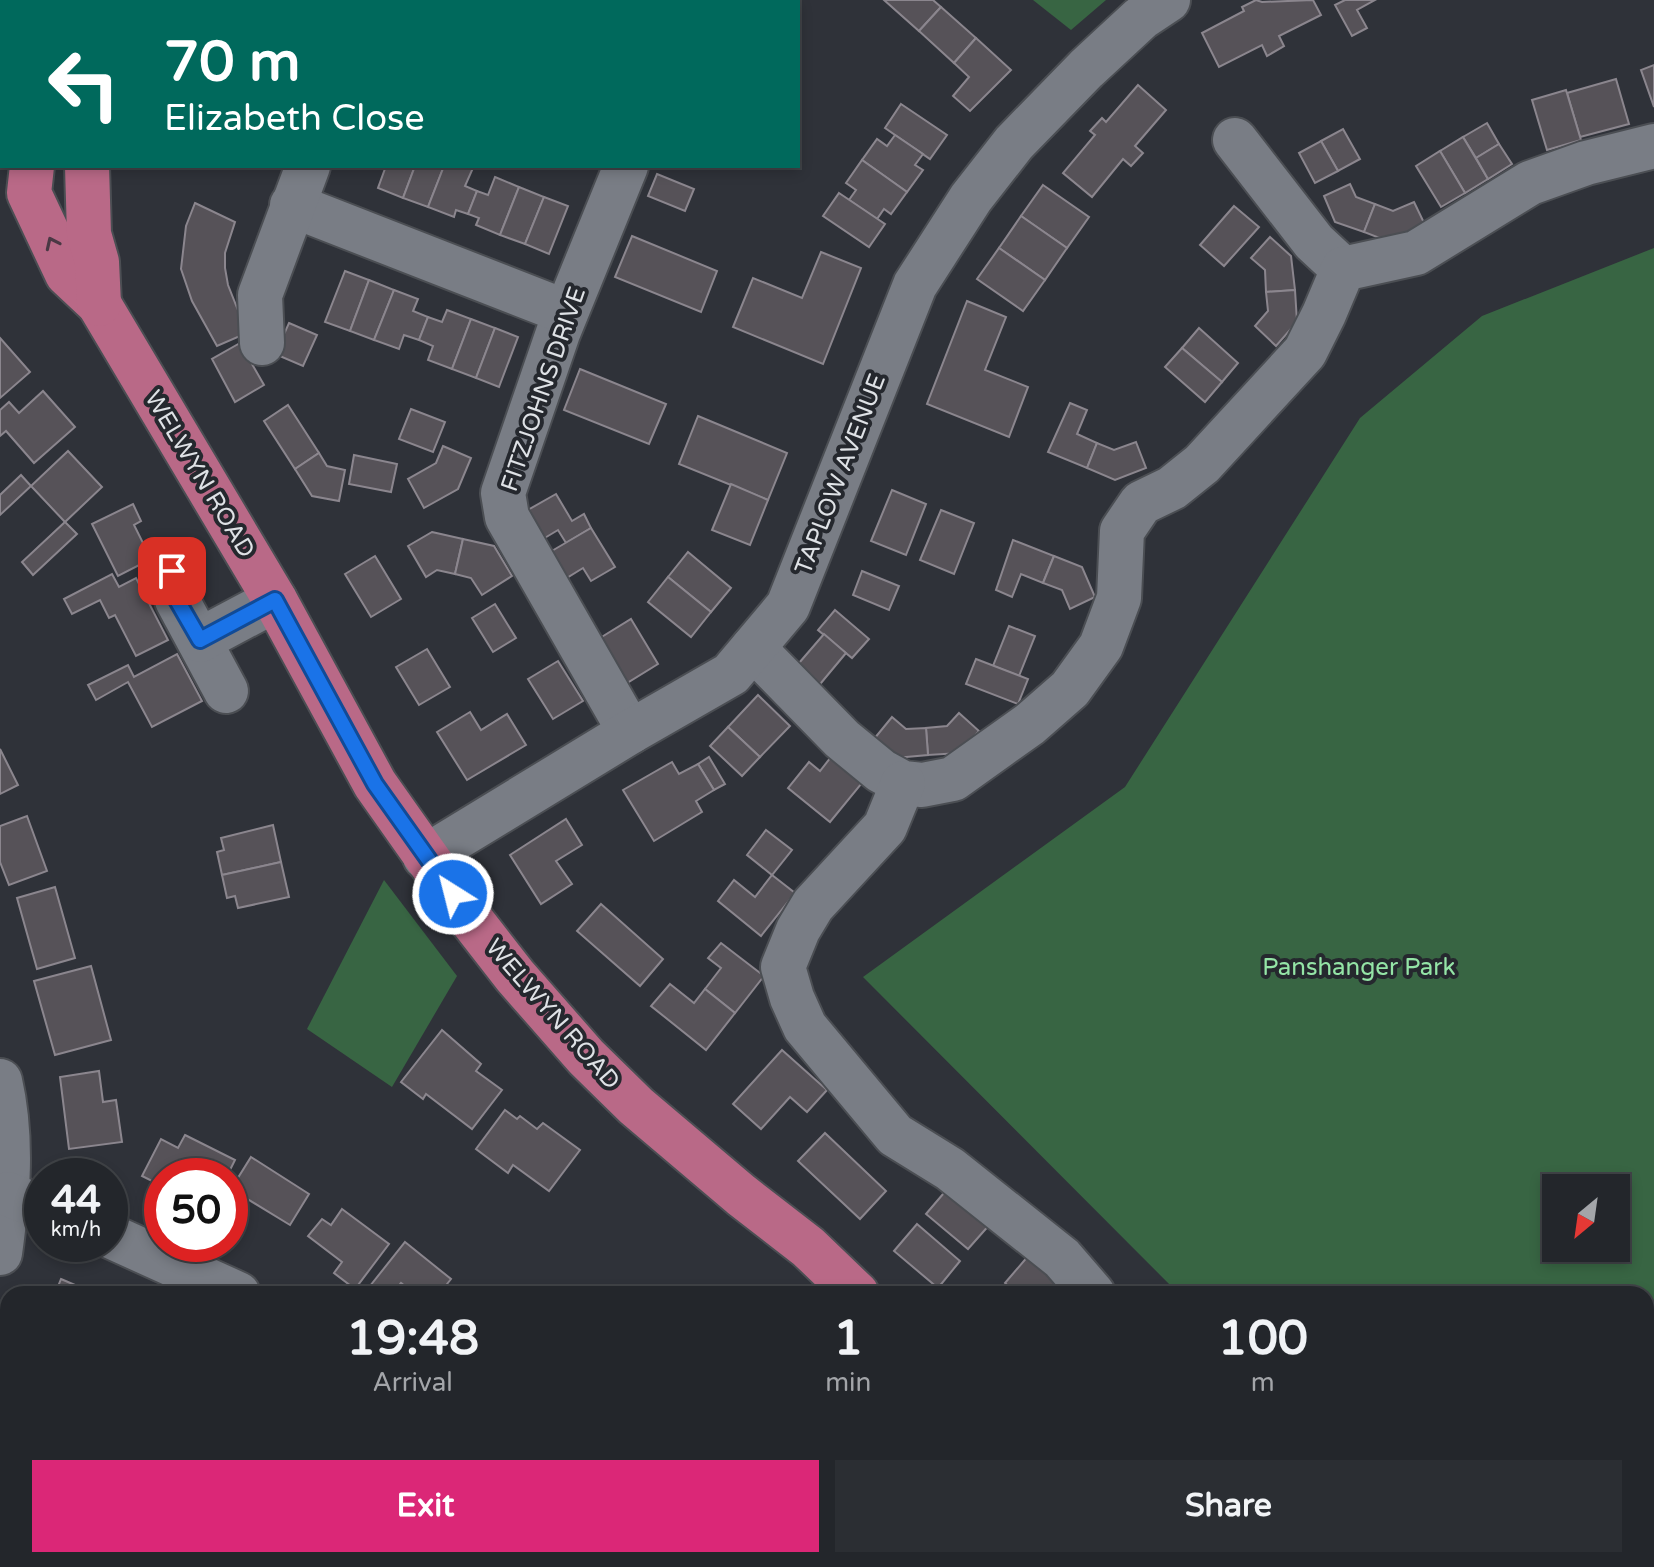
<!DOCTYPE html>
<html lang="en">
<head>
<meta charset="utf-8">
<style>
  :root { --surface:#23262b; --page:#2b2e33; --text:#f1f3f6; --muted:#a3a5a9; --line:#404347; --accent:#db2777 }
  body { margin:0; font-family:"Varela Round",sans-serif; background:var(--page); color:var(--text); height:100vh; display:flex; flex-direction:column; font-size:30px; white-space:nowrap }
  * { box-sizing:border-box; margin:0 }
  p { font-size:26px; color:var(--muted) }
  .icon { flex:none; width:44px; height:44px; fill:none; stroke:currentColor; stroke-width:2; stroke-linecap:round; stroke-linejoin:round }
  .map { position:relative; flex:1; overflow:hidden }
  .drawer { position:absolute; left:0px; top:1286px; width:1654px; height:282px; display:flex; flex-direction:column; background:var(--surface); border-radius:24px 24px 0 0; box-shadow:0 4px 12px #0003,0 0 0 2px var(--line) }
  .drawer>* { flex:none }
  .hud { position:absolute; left:0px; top:0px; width:800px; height:168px; box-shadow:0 4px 12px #0003,0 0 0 2px var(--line); background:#00695c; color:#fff; overflow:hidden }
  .needle { width:52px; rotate:209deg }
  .fabs { position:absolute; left:1542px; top:1174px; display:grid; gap:16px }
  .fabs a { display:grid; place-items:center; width:88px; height:88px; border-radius:0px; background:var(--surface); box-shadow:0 4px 12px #0003,0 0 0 2px var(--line); font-size:40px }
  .speed { position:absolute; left:24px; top:1158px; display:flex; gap:16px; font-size:40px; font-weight:700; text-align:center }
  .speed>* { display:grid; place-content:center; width:104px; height:104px; border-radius:50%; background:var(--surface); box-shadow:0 4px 12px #0003,0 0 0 2px var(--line); line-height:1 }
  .speed small { font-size:20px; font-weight:400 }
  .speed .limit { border:12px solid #d22; background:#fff; color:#111 }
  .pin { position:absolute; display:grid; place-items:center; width:68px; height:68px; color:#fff; margin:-34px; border-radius:16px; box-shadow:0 4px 12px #0006 }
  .me { position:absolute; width:88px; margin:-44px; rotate:324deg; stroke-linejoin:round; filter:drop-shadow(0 0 6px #0008) }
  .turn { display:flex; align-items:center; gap:28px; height:168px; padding:0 32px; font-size:36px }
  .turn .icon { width:104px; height:104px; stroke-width:2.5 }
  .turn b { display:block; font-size:56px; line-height:68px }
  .eta { display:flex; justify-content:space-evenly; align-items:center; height:136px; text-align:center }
  .eta b { font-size:48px; font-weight:800; line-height:56px }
  .action { display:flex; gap:16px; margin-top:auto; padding:16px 32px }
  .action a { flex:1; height:92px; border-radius:0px; background:var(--accent); color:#fff; font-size:32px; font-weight:800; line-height:92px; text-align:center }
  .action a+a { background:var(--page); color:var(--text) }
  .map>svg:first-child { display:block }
  .green { fill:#386543; fill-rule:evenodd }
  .building { fill:#565258; stroke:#8b868e; stroke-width:2 }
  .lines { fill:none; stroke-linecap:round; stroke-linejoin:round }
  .minor-casing { stroke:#4b4e53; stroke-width:48 }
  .major-casing { stroke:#4b4e53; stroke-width:48 }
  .minor { stroke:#797d85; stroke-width:44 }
  .major { stroke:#b96987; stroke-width:44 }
  .oneway { stroke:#4a3844 }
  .route-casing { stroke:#114b97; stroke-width:20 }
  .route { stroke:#1a73e8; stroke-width:14 }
  .labels { text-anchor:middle; stroke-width:8; stroke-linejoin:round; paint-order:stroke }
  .street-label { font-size:24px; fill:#dfe2e6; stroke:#25282e }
  .park-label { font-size:24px; fill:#94e4a6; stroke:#25282e }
</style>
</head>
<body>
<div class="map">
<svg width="1654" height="1567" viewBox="0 0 1654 1567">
  <rect width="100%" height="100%" fill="#2f3239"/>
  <g class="green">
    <polygon points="1033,0 1106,0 1071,30"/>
    <path d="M 1654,248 L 1654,1567 L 1457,1567 L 1449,1560 L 1646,1560 L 1646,1294 L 1179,1294 L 863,977 L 1125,787 L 1360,418 L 1482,316 ZM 1556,1188 L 1616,1188 L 1616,1248 L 1556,1248 Z"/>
    <polygon points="384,880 457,976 392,1087 307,1029"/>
  </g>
  <g class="building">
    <polygon points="884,0 933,0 941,7 919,31"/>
    <polygon points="1256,0 1262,2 1313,0 1321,15 1279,36 1284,46 1267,56 1262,45 1219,67 1202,33 1244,11 1242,7"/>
    <polygon points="1345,0 1375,0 1357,10 1367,28 1352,36 1335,5"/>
    <polygon points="941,7 976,38 954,63 919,31"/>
    <polygon points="976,38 1011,70 970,111 953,96 969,77 954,63"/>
    <polygon points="1654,65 1654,107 1641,70"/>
    <polygon points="1616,79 1629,124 1580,137 1567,93"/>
    <polygon points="1138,85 1166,110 1135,146 1143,153 1131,166 1123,159 1092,197 1063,173 1095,135 1090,131 1102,118 1106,122"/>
    <polygon points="1566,90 1581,140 1547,150 1532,100"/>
    <polygon points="901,104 947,135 930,159 885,128"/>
    <polygon points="1487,123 1499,144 1476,158 1463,137"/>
    <polygon points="1343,129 1360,159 1338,171 1321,141"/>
    <polygon points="895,135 923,154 915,165 923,170 907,192 862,160 877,139 887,146"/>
    <polygon points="1463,137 1488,179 1465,193 1440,151"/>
    <polygon points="1321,141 1338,171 1315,183 1299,153"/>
    <polygon points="1499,144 1512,164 1488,179 1476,158"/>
    <polygon points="1440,151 1465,193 1441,207 1416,166"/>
    <polygon points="862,160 907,192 891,214 884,209 877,219 849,200 856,190 846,183"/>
    <polygon points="386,166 415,166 403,198 378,188"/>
    <polygon points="415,166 444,166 428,207 403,198"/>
    <polygon points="444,166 473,168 465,186 477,191 468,214 456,210 454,217 428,207"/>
    <polygon points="657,174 694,189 685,211 648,196"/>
    <polygon points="495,177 519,187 500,235 476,225 479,218 468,214 477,191 488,195"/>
    <polygon points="1350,184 1356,197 1375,204 1364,232 1335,222 1324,196"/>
    <polygon points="1043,185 1089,217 1067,248 1021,216"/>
    <polygon points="519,187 544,197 525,244 500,235"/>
    <polygon points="839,193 885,224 869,247 823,216"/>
    <polygon points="544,197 568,206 549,254 525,244"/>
    <polygon points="1414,202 1427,229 1395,244 1364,232 1375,204 1393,211"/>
    <polygon points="195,203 235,222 225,253 225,268 228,285 247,333 217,346 192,301 181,269 186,226"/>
    <polygon points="1234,206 1259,227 1224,266 1200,245"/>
    <polygon points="1021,216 1067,248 1045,280 999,248"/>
    <polygon points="632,236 717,271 701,312 615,277"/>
    <polygon points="1270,237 1291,256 1295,290 1266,292 1265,270 1251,258"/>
    <polygon points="999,248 1045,280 1023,311 977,279"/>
    <polygon points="821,252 861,268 823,364 733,327 753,278 802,298"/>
    <polygon points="345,271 369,280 350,331 325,322"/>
    <polygon points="369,280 394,290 374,340 350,331"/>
    <polygon points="394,290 418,299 413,311 428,317 419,340 404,335 399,349 374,340"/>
    <polygon points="1295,290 1297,322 1276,346 1255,326 1268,311 1266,292"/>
    <polygon points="967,301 1006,317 985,370 1028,387 1009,437 927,404"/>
    <polygon points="447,310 471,319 452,369 428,360 433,346 419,340 428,317 442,322"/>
    <polygon points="471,319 495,328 476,378 452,369"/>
    <polygon points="289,323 317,335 303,366 275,354"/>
    <polygon points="495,328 518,337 499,387 476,378"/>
    <polygon points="1199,328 1238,363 1222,382 1182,348"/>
    <polygon points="0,338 30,372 0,398"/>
    <polygon points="240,343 264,385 235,402 212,359"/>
    <polygon points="1182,348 1222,382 1205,402 1165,367"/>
    <polygon points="580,369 666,404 649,444 564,410"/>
    <polygon points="43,391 75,427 34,463 6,431 0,436 0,410 9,402 19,413"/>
    <polygon points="1070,403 1087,410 1077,434 1097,443 1087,468 1048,452"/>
    <polygon points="288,405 319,453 295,469 264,421"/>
    <polygon points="411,409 445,422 433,452 399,439"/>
    <polygon points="698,416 787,453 768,500 679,464"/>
    <polygon points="1136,442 1146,468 1115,480 1087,468 1097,443 1114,450"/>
    <polygon points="443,446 471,458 458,489 424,508 408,479 436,463"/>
    <polygon points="68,451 102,487 65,522 31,486"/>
    <polygon points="319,453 327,466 345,470 339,501 312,496 295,469"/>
    <polygon points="354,455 397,464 391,492 349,484"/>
    <polygon points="21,475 31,486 0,515 0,495"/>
    <polygon points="731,484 768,500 750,545 712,530"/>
    <polygon points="892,490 926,504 906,555 871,541"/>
    <polygon points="556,494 572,521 584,514 591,528 566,543 558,530 543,539 526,511"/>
    <polygon points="133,504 141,521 134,525 151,559 118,576 92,524"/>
    <polygon points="941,510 974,523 954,574 920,560"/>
    <polygon points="65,522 77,534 33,575 22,562"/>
    <polygon points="591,528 615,567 591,581 583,568 565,579 550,552"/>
    <polygon points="432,532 463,539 455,574 437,570 426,577 408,546"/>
    <polygon points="463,539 494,546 512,576 482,595 471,578 455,574"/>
    <polygon points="1013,540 1054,556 1043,583 1021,574 1012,597 996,590"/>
    <polygon points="688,552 731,588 711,612 668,577"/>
    <polygon points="375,556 401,599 371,617 345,574"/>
    <polygon points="1054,556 1082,567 1095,597 1070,609 1062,590 1043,583"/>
    <polygon points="862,571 899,586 889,610 853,595"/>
    <polygon points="112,574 119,587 136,578 168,640 136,656 115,615 109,618 100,600 72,614 64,599"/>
    <polygon points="668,577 711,612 691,637 648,602"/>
    <polygon points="495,604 516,638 493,652 472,618"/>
    <polygon points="835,610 869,639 852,658 818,630"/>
    <polygon points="631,619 658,664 627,683 600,638"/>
    <polygon points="1009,626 1035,636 1019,676 993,666"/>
    <polygon points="824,634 846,653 816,689 793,670"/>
    <polygon points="427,649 450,687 419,705 396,667"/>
    <polygon points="177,654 202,701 152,727 128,682 96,700 88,685 128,665 134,677"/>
    <polygon points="976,659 1028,679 1018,704 966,684"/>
    <polygon points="558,661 583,701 553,719 528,679"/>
    <polygon points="758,695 790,726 760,757 728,727"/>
    <polygon points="470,712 481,730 507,714 526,745 467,780 437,732"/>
    <polygon points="959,713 979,731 960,753 928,755 926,728 947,726"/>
    <polygon points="892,717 906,729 926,728 928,755 895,758 874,739"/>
    <polygon points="728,727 760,757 742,776 710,746"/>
    <polygon points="0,749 18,785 0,794"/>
    <polygon points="709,757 725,784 714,790 698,764"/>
    <polygon points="831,757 862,783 830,822 788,788 809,762 820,771"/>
    <polygon points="672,762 679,774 698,764 714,790 696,801 702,812 654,841 623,790"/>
    <polygon points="27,816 47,871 9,885 0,862 0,826"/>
    <polygon points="566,819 582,845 556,861 572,884 541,904 510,855"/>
    <polygon points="273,825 281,862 222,875 217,852 224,850 221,838"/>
    <polygon points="766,830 792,850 772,875 747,855"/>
    <polygon points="281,862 289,897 238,908 235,896 227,898 222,875"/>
    <polygon points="772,875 795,893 761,936 718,901 734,880 755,897"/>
    <polygon points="55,887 75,958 37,969 17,898"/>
    <polygon points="601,904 663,959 640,986 577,931"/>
    <polygon points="721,943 764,976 735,1013 705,989 721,968 708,958"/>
    <polygon points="91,966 111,1040 55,1055 34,981"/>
    <polygon points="670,984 694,1003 705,989 735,1013 706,1050 651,1006"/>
    <polygon points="442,1030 481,1064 476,1071 502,1090 472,1129 426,1094 423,1099 401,1082"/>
    <polygon points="782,1050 827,1090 807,1112 790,1097 761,1129 733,1104"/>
    <polygon points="99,1071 103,1102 116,1100 122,1142 69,1149 60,1077"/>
    <polygon points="505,1110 517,1119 520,1116 537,1129 543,1123 580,1150 549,1191 513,1165 508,1173 476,1149"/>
    <polygon points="825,1133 886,1191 860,1219 798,1161"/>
    <polygon points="185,1135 235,1160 227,1176 162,1176 162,1186 142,1176 161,1139 178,1148"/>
    <polygon points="251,1157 309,1194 290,1225 231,1189"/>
    <polygon points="949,1187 991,1223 968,1249 926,1214"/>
    <polygon points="342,1209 389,1244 355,1289 334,1273 342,1262 308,1236 322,1219 331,1225"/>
    <polygon points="917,1224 960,1261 938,1288 894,1251"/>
    <polygon points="405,1242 451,1279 439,1294 415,1294 401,1283 392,1294 370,1294 366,1291"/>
    <polygon points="1029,1255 1069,1290 1065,1294 1017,1294 1005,1283"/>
    <polygon points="61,1279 96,1294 55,1294"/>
    <polygon points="0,1514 8,1516 8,1560 19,1560 17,1567 0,1567"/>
    <polygon points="377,1560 421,1560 428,1567 384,1567"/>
    <polygon points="514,1560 589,1560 595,1567 507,1567"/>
  </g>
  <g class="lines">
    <g class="minor-casing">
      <g id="minor">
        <polyline points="557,0 561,2"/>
        <polyline points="192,2 195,0"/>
        <polyline points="705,2 706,0"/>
        <polyline points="1235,140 1314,242 1343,269"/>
        <polyline points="626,166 558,333 503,493 507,517 630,732"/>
        <polyline points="292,205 566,312"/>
        <polyline points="262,343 260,295 308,166"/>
        <polyline points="172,571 177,600 226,691"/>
        <polyline points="200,640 275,600"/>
        <polyline points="753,648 842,739 881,771 903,783 922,785 953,779 1030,724 1070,689 1101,646 1119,598 1122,531 1141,503 1172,488 1202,464 1305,352 1324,314 1343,269 1416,253 1530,183 1586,163 1654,146"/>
        <polyline points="903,783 885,827 813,905 798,930 783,967 792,998 805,1027 895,1135 950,1169 1062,1258 1093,1294"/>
        <polyline points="425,857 630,732 731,674 788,606 915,285 971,198 1014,143 1086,69 1141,18 1168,0"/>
        <path d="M 0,1081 C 13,1138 8,1196 0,1253"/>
        <polyline points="8,1194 42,1208"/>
        <polyline points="110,1236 238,1294"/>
        <polyline points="1352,1560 1358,1567"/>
      </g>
    </g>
    <g class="major-casing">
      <g id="major">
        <polyline points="0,58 2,59"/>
        <polyline points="0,121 2,131"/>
        <polyline points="32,166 29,193 67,274 99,304 275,600 375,784 466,913 515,976 586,1057 636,1106 741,1195 808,1247 857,1294"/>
        <polyline points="87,166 89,234 97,262 99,304"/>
        <polyline points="1084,1560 1088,1567"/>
      </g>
    </g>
    <use href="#minor" class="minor"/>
    <use href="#major" class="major"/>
  </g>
  <defs><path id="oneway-chevron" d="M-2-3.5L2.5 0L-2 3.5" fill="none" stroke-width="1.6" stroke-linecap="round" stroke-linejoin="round" transform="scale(2)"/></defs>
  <use class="oneway" href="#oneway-chevron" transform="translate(52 243) rotate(-115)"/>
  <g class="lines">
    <g class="route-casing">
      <polyline id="route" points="172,571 177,600 200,640 275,600 375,784 453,894"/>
    </g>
    <use href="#route" class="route"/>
  </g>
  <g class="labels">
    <g class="street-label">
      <text transform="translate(543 389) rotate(-71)" y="8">FITZJOHNS DRIVE</text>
      <text transform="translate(200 474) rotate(59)" y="8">WELWYN ROAD</text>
      <text transform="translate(840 474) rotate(-69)" y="8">TAPLOW AVENUE</text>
      <text transform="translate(553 1014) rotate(49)" y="8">WELWYN ROAD</text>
    </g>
    <g class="park-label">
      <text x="1359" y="975">Panshanger Park</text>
    </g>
  </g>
</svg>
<div class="fabs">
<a><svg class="needle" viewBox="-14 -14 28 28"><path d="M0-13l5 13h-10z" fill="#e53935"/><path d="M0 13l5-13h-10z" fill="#a3a5a9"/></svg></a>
</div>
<div class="speed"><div>44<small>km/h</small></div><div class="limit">50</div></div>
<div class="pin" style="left:172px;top:571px;background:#d93025"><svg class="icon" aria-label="arrive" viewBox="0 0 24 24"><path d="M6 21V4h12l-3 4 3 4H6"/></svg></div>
<svg class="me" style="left:453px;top:894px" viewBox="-20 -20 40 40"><circle r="17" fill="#1a73e8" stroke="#fff" stroke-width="3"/><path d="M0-11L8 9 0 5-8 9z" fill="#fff"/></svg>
<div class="hud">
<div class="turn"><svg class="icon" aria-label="left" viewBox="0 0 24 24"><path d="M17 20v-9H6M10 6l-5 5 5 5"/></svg><div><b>70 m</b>Elizabeth Close</div></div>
</div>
<section class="drawer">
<div class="eta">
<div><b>19:48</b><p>Arrival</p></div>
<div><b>1</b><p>min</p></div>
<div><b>100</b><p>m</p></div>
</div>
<div class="action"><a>Exit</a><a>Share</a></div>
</section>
</div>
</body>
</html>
